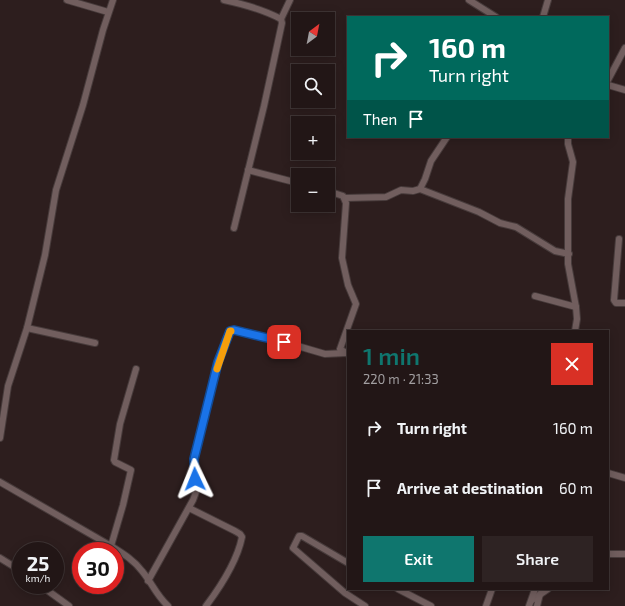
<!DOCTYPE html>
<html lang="en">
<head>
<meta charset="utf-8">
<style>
  :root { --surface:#221616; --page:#2e2323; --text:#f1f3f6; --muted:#a29fa1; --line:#3f3535; --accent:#0f766e }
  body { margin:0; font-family:"Exo 2",sans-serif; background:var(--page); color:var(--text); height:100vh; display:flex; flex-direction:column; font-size:15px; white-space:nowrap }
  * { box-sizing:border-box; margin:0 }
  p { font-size:13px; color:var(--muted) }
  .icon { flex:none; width:22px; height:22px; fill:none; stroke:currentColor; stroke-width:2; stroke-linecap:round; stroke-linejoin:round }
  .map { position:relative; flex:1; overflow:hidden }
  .sheet { position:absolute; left:347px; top:330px; width:262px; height:260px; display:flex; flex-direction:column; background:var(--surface); border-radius:0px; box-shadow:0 2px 10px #0003,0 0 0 1px var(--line) }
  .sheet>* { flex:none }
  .top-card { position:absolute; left:347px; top:16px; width:262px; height:122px; border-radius:0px; box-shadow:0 2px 10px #0003,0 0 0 1px var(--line); background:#00695c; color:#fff; overflow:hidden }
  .needle { width:26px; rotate:32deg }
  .controls { position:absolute; left:291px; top:12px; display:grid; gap:8px }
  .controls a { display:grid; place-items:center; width:44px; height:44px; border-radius:0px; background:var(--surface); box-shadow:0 2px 10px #0003,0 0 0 1px var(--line); font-size:20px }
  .speed { position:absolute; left:12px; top:542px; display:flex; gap:8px; font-size:20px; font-weight:700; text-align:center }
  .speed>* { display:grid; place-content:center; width:52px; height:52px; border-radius:50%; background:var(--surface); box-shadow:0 2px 10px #0003,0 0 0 1px var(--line); line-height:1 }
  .speed small { font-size:10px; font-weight:400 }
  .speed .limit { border:6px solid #d22; background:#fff; color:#111 }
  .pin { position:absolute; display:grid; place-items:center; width:34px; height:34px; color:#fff; margin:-17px; border-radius:8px; box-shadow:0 2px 6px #0006 }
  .me { position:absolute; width:44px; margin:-22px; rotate:358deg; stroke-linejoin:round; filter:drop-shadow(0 0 3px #0008) }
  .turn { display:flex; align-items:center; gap:14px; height:84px; padding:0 16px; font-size:18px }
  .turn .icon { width:52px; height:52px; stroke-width:2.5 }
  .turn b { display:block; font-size:28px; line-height:34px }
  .then { display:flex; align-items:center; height:38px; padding:0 16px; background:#0003; gap:8px; font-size:15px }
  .round { display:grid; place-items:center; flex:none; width:42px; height:42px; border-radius:0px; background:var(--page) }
  .headline { display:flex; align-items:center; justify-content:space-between; height:68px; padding:0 16px }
  h1 { font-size:24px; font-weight:600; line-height:30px; color:var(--accent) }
  .button { display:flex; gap:8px; margin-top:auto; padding:8px 16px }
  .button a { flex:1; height:46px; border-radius:0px; background:var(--accent); color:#fff; font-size:16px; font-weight:600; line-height:46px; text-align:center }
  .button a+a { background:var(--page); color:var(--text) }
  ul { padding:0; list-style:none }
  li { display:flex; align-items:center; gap:12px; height:60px; padding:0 16px }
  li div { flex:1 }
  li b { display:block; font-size:15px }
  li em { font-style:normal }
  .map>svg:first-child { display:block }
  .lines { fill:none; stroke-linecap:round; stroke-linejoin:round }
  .minor-casing { stroke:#473b3b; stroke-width:8 }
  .minor { stroke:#715e5e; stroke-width:6 }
  .route-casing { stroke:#114b97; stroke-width:10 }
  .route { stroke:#1a73e8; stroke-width:7 }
  .slow { stroke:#f59e0b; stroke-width:7 }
</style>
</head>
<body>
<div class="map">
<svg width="625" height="606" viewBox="0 0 625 606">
  <rect width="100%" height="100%" fill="#2d1e1e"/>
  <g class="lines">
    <g class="minor-casing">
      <g id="minor">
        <polyline points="67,0 108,12"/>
        <path d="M 224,0 C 243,4 264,10 281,19 L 282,23 L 264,106 L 234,228"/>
        <polyline points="469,0 496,17"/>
        <polyline points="543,17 548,0"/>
        <polyline points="281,19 290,0"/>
        <polyline points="608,80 625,48"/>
        <polyline points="608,85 625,90"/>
        <polyline points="568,137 568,144 573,162 568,199 568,264 576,307 577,319 575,331"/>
        <polyline points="248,170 298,183"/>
        <polyline points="420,189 479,212 500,223 516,227 555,251 569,254"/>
        <polyline points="328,191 343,196 346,203 342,258 348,285 356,304 340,349 348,354"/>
        <polyline points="345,198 386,197 401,190 413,191 420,189 425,179 431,161 447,137"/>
        <polyline points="619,239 614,300 616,303 625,303"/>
        <polyline points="535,296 576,307"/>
        <polyline points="27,328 95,343"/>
        <polyline points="0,438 8,386 27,328 45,255 56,190 83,105 103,30 113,0"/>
        <polyline points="608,473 625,478"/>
        <path d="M 0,482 L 111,546 C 122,553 134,560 142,571 C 152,583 156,595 168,606"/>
        <path d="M 189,508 L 235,531 L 240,534 L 242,537 C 237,562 221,586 206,606"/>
        <polyline points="111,546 123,505 131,470 115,462 114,460 120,424 136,369"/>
        <polyline points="608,554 625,554"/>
        <polyline points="0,558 21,571"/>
        <polyline points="348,563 302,536 299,536 293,548 345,593 365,606"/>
        <polyline points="148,581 193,500 196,492 194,459 218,363 230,331 234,330 284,342 325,354 346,353"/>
        <polyline points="40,585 69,606"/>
        <polyline points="398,589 431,606"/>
        <polyline points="532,600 548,589"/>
        <polyline points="486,606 492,589"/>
        <polyline points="529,606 535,589"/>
        <polyline points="537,606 540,594"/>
      </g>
    </g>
    <use href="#minor" class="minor"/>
  </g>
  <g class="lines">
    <g class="route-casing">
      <polyline id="route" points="195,479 194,459 198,443 218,362 230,331 234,330 284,342"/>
    </g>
    <use href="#route" class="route"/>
    <polyline class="slow" points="217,369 230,331 231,331"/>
  </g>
</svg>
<div class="controls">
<a><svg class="needle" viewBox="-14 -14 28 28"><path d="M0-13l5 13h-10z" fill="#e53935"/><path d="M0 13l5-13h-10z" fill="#a29fa1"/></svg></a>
<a><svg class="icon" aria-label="search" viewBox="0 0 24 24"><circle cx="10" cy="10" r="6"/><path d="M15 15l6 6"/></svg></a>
<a>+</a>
<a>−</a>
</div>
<div class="speed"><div>25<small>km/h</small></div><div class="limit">30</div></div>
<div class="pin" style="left:284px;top:342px;background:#d93025"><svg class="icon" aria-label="arrive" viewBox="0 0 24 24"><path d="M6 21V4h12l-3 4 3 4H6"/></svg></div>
<svg class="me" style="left:195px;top:479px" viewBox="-20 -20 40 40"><path d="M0-17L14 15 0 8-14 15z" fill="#1a73e8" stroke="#fff" stroke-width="4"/></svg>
<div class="top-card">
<div class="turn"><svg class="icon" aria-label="right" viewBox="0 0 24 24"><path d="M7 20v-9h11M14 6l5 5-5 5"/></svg><div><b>160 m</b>Turn right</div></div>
<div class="then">Then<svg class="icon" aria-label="arrive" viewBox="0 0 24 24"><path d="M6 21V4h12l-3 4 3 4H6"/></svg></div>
</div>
<section class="sheet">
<div class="headline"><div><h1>1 min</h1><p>220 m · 21:33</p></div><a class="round" style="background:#d93025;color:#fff"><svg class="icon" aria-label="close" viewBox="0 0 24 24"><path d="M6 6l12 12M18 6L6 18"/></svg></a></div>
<ul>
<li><svg class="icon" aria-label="right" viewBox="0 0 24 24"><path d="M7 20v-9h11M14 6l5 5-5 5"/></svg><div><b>Turn right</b></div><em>160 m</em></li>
<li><svg class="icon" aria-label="arrive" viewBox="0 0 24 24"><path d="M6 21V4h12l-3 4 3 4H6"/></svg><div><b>Arrive at destination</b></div><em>60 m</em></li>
</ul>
<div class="button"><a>Exit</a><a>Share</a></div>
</section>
</div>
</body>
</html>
